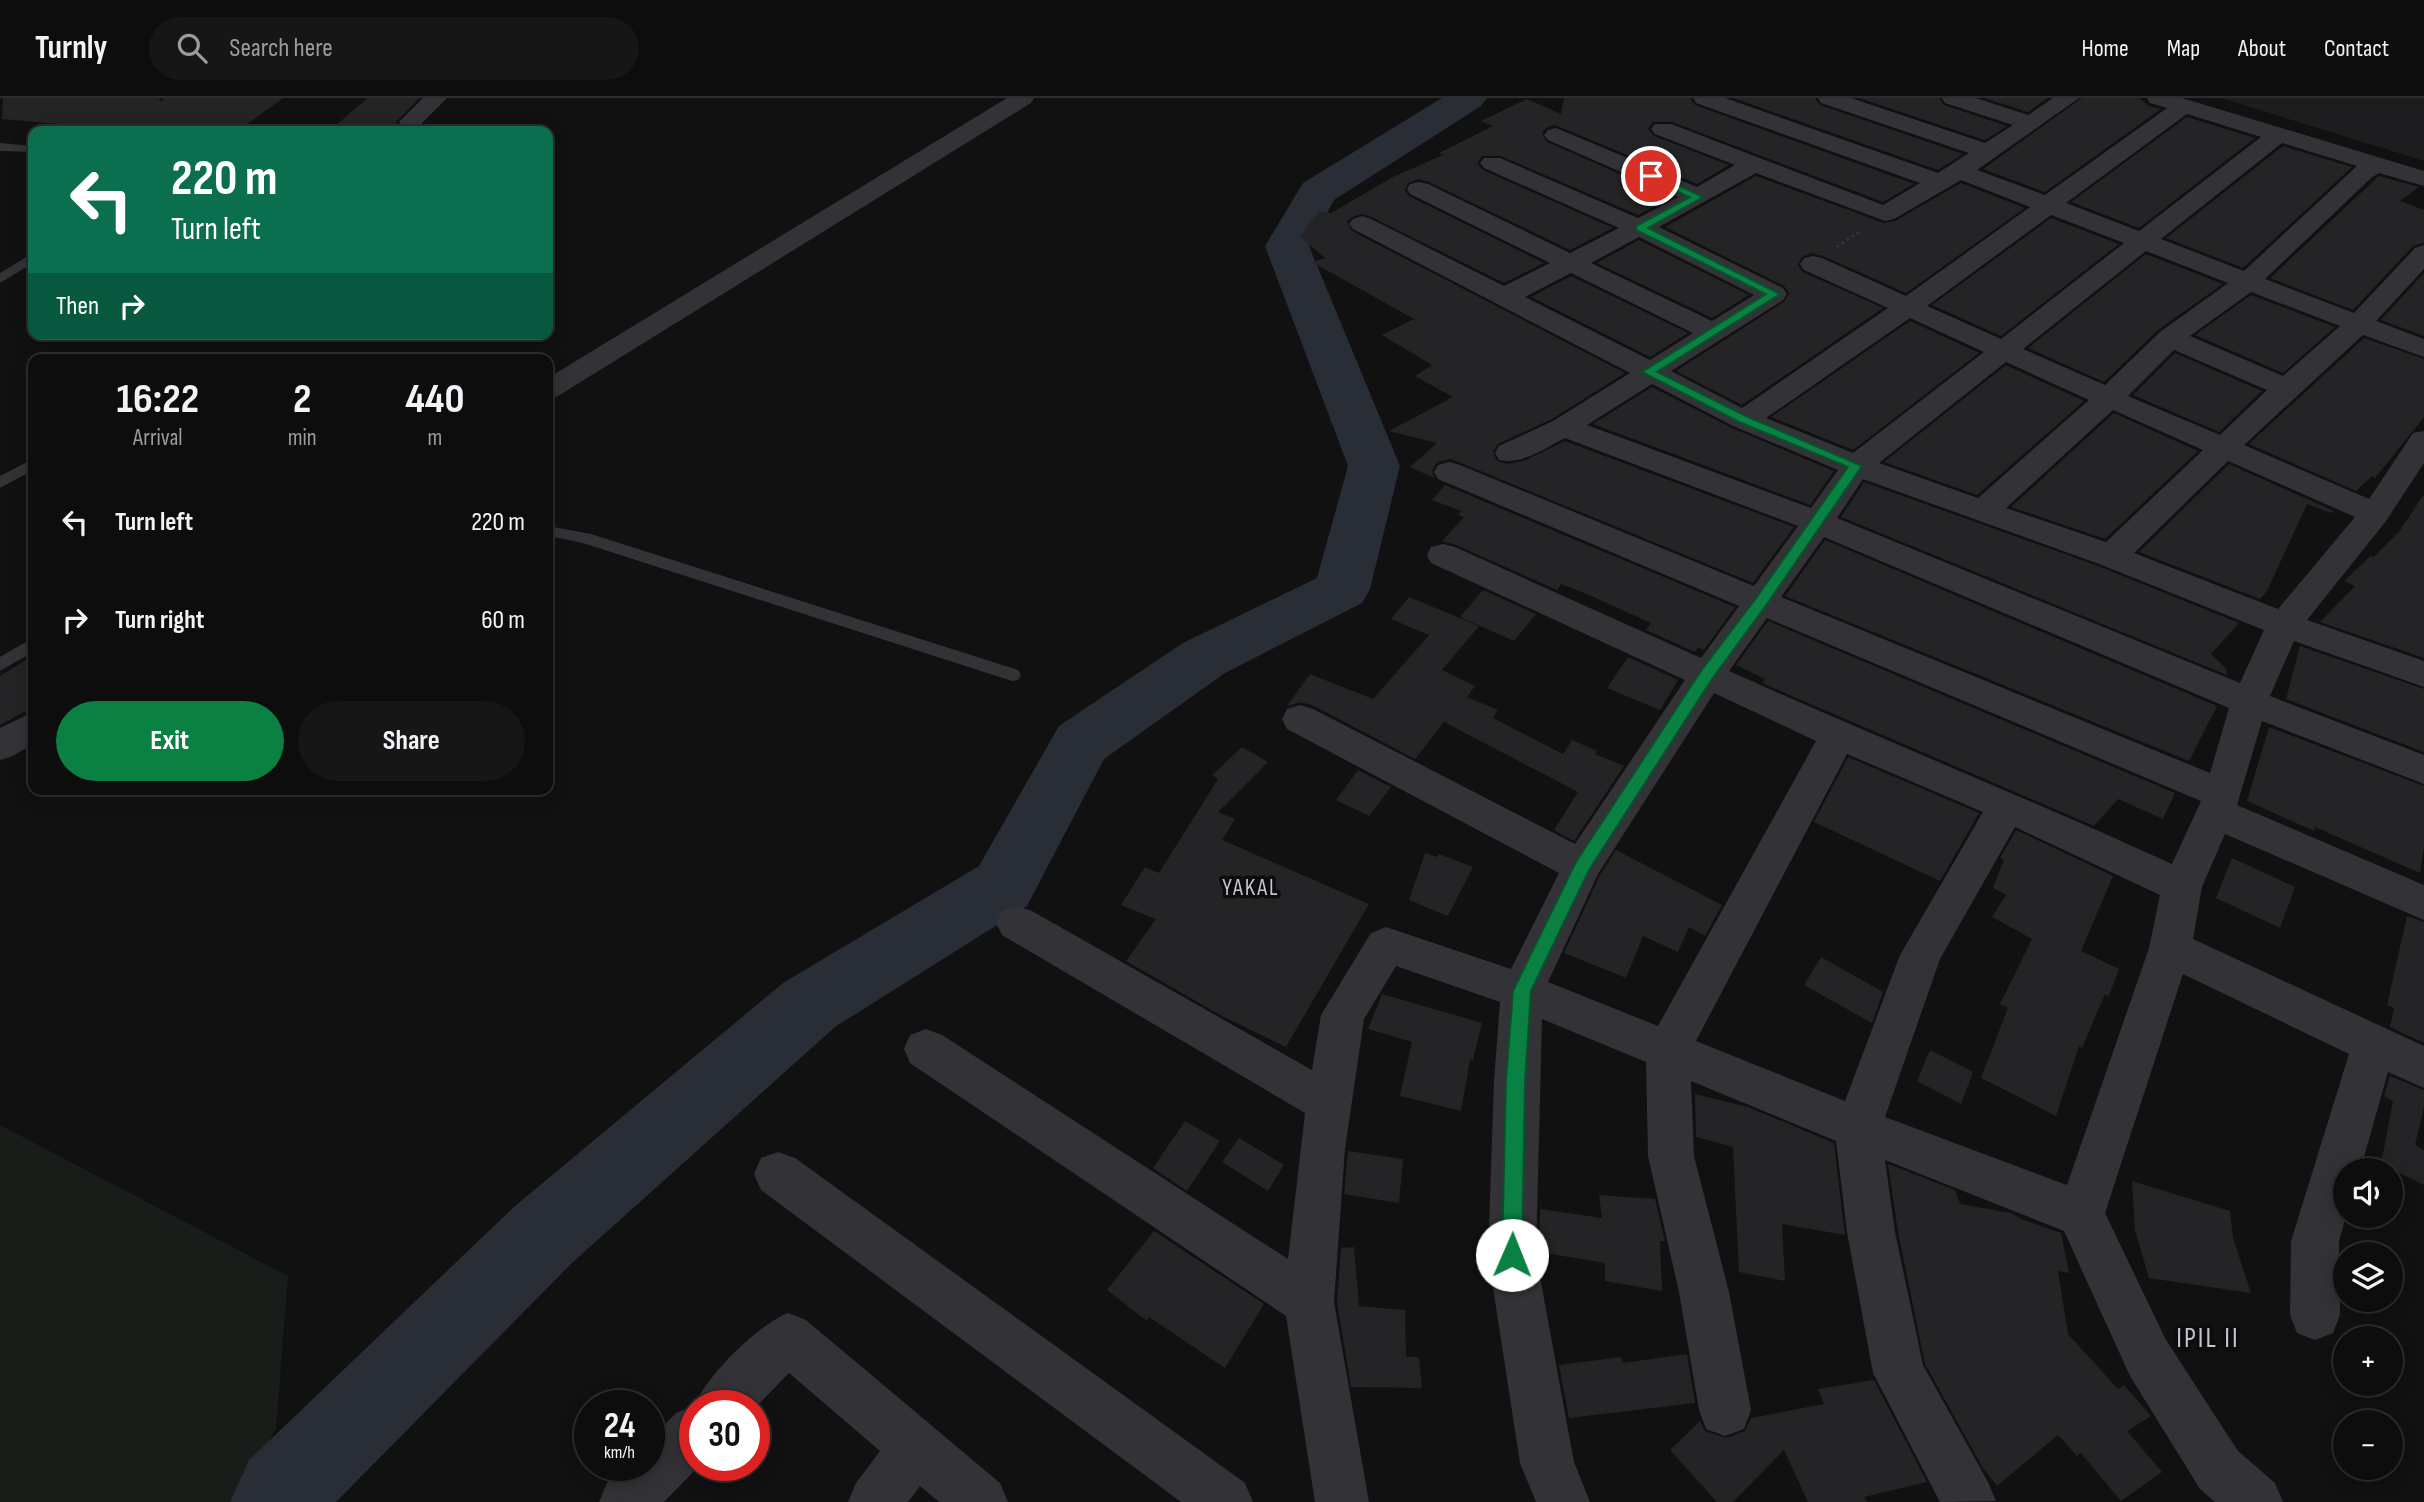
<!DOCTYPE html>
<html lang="en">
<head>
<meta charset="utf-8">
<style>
  :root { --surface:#0d0d0e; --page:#161617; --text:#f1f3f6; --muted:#9a9c9e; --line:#2d2d2e; --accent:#0b8043 }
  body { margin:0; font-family:"Sofia Sans Condensed",sans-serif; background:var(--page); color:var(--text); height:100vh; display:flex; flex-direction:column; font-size:26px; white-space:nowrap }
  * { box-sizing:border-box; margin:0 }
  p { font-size:23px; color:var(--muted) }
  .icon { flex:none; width:38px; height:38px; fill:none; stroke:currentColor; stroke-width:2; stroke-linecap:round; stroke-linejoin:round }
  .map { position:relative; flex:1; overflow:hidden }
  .sheet { position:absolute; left:28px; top:256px; width:525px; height:441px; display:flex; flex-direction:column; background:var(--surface); border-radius:14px; box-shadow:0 4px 18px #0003,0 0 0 2px var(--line) }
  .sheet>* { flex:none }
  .hud { position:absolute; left:28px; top:28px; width:525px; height:214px; border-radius:14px; box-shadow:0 4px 18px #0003,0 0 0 2px var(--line); background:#0b6e4f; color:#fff; overflow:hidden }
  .fabs { position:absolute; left:2333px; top:1060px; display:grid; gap:14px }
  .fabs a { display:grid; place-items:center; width:70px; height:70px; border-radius:50%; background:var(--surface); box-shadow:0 4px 18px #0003,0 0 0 2px var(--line); font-size:35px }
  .speed { position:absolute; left:574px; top:1292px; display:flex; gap:14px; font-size:35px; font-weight:700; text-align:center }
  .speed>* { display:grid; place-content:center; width:91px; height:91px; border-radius:50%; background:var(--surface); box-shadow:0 4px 18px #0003,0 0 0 2px var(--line); line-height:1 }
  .speed small { font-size:18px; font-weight:400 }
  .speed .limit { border:10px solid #d22; background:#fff; color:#111 }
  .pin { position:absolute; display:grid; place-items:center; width:60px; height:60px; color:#fff; margin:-30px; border:4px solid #fff; border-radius:50%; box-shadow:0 2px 7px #0007 }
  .me { position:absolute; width:77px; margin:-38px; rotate:1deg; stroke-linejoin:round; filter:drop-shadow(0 0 5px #0008) }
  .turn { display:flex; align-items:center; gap:24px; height:147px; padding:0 28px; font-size:32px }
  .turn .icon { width:91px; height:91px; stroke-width:2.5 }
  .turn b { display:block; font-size:49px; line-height:60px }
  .then { display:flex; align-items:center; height:66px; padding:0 28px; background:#0003; gap:14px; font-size:26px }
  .eta { display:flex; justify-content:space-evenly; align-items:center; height:119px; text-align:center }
  .eta b { font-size:42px; font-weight:700; line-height:49px }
  .primary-button { display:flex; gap:14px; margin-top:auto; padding:14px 28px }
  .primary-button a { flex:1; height:80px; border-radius:42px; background:var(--accent); color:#fff; font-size:28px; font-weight:700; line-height:80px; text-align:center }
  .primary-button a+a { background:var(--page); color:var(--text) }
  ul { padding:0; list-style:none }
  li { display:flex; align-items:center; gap:21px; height:98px; padding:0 28px }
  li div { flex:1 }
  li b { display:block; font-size:26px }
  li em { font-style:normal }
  header { display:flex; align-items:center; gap:42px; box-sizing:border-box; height:98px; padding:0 35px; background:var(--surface); border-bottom:2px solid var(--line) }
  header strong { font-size:33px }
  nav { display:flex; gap:38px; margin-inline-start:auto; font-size:24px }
  .search { width:490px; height:63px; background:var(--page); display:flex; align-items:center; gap:18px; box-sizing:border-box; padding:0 24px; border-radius:38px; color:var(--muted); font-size:26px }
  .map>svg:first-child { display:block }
  .built { fill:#1d1d1f }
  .green { fill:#181d19 }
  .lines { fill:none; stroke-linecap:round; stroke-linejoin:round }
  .river { fill:#292d35; fill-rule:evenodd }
  .building { fill:#242426 }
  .path { stroke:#38393e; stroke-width:2.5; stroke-dasharray:2.5 3.5; stroke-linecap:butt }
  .lane { fill:#323237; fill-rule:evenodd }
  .street { fill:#323237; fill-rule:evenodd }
  .route { fill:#0b8043; stroke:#07532c; stroke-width:2 }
  .labels { text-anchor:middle; stroke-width:7; stroke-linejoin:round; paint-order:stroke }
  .quarter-label { font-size:23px; letter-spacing:2px; fill:#c4c5ce; stroke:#0c0c0d }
  .near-quarter-label { font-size:28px; letter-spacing:2px; fill:#c4c5ce; stroke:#0c0c0d }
</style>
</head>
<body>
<header>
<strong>Turnly</strong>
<div class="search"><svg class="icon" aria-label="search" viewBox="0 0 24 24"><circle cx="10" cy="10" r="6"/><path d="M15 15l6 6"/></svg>Search here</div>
<nav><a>Home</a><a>Map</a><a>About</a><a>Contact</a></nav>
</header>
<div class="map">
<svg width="2424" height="1404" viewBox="0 0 2424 1404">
  <rect width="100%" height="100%" fill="#111112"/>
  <polygon class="built" points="2221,0 2424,0 2424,63"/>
  <polygon class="green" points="0,1027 288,1178 276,1330 240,1404 0,1404"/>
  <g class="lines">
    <polygon class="river" points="1442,0 1487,0 1481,8 1334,102 1309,148 1400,368 1370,491 1362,505 1225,575 1104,661 1027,808 835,929 573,1164 336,1404 230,1404 249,1362 515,1108 783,885 979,768 1059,628 1183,545 1317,480 1348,368 1265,148 1303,85"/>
  </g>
  <g class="building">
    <polygon points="3,0 162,0 158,2 163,3 163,0 283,0 238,33 201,33 124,27 117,31 2,21"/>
    <polygon points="368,0 419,0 396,24 402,32 414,32 329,33"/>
    <polygon points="1564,0 1690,0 1695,7 1914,86 1883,104 1672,24 1653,24 1648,31 1654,38 1729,67 1697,86 1555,27 1547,29 1542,35 1547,44 1672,99 1638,117 1501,58 1482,58 1477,65 1483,72 1613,130 1570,152 1429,84 1418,81 1408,85 1405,92 1409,98 1544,165 1504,185 1372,119 1361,116 1352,119 1347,124 1352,133 1625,275 1552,321 1498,346 1493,354 1497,363 1508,366 1526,362 1565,343 1794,429 1753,485 1461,365 1450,361 1437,364 1432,373 1434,380 1410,369 1437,345 1389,333 1453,299 1415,278 1432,267 1382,237 1414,221 1312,164 1325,160 1300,139 1319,113 1331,115 1393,79 1443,57 1439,55 1493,28 1481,23 1527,1 1561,16"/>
    <polygon points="1733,0 1815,0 1820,7 1963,56 1938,72"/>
    <polygon points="1859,0 1939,0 1944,7 2007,28 1985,42"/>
    <polygon points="1984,0 2048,0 2028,14"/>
    <polygon points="2082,0 2139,0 2149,8 2161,11 2045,94 1983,71"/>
    <polygon points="2187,19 2255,40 2139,130 2071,104"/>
    <polygon points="2283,48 2352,69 2243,170 2166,140"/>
    <polygon points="1756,78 1884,125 1895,123 1961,85 2025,110 1906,195 1823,158 1812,155 1802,159 1798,167 1803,174 1883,210 1742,307 1676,273 1784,204 1789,195 1784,188 1665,129"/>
    <polygon points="2379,78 2419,89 2400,103 2424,112 2424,145 2413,148 2353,212 2270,180"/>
    <polygon points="2051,120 2119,146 2001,238 1932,207"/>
    <polygon points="1639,142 1749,197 1712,220 1597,165"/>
    <polygon points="2146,156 2223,186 2158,232 2104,284 2028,250"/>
    <polygon points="2424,175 2424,238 2381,222"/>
    <polygon points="1571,178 1688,235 1650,259 1531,199"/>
    <polygon points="2251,197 2335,229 2283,275 2195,237"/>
    <polygon points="1910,223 1979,255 1853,352 1771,319"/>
    <polygon points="2364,240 2424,261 2424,319 2375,380 2372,378 2356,393 2249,346"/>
    <polygon points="2175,255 2262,293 2219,334 2133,297"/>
    <polygon points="2006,267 2084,303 1977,397 1884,364"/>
    <polygon points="1652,289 1732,330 1834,373 1810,407 1593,326"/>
    <polygon points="2114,315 2198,353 2105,441 2011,409"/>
    <polygon points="2229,366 2334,413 2331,415 2307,406 2267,493 2260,501 2139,454"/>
    <polygon points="1864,384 2098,468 2239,525 2211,556 2227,572 2227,577 1841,419"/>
    <polygon points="1445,387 1735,509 1704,552 1698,549 1695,554 1646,532 1651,525 1589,497 1561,486 1557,492 1456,447 1442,443 1464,419 1458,417 1461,413 1432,402"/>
    <polygon points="2424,396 2424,560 2320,524 2355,488 2344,483 2371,458 2374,459 2399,434"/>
    <polygon points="1825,442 2217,608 2189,663 1785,498"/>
    <polygon points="1483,492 1536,516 1514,543 1460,519"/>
    <polygon points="1409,499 1479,528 1442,572 1475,588 1467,599 1498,612 1493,620 1563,656 1572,642 1597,653 1595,656 1624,668 1574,743 1554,732 1578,694 1444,624 1415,661 1314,608 1301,604 1287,608 1310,576 1373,601 1429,537 1391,521"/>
    <polygon points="1768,523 2175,695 2163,721 2118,701 2094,728 1762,585 1765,581 1736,567"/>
    <polygon points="2300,548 2424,591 2424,654 2286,601"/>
    <polygon points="33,558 33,609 0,627 0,578"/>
    <polygon points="1628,559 1678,582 1660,612 1607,590"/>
    <polygon points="2269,629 2424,688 2424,749 2420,775 2315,729 2314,733 2247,703"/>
    <polygon points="1242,649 1268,664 1218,714 1235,721 1222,742 1369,806 1286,949 1222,918 1126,863 1156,821 1121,807 1145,769 1159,775 1218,681 1212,677"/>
    <polygon points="1848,659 1979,715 1940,783 1814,724"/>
    <polygon points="1358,672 1391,689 1369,718 1336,702"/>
    <polygon points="2016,732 2113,778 2081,853 2119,871 2109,898 2105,896 2082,950 2079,948 2056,1018 1981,980 2008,910 2000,906 2032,841 1992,819 2006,797 1993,790 2004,762 2000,760"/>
    <polygon points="1616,752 1722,807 1705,838 1689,829 1678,854 1643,838 1626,880 1564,855 1600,777"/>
    <polygon points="1425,755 1437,759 1439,756 1473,769 1448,818 1409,802"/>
    <polygon points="2232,760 2295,789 2280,830 2216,800"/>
    <polygon points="2407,818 2424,824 2424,945 2390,929 2394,910 2387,907"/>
    <polygon points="1821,859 1883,894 1872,925 1804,887"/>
    <polygon points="1382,896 1482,925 1473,962 1470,962 1461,1013 1400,998 1412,944 1368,931"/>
    <polygon points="1930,952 1973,974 1961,1006 1917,983"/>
    <polygon points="2390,978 2424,992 2424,1009 2415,1047 2424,1052 2424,1087 2381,1066 2393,1003 2384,998"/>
    <polygon points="1695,996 1748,1009 1834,1045 1845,1137 1782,1126 1785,1183 1739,1174 1733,1049 1696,1039"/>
    <polygon points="1185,1023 1220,1043 1187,1093 1153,1070"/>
    <polygon points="1239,1040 1284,1067 1268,1093 1222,1064"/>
    <polygon points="1348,1053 1403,1061 1399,1105 1344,1096"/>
    <polygon points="1888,1066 1955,1092 1960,1106 2011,1115 2021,1121 2061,1135 2069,1175 2058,1173 2068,1236 2118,1291 2124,1287 2151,1318 2127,1333 2162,1374 2121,1403 2081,1355 2077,1358 2058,1337 1997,1388 1983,1370 1925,1266 1898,1134"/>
    <polygon points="2132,1083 2230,1113 2233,1140 2251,1195 2149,1180 2135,1132"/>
    <polygon points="1599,1097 1655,1101 1665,1143 1660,1143 1662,1193 1605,1183 1605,1165 1539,1154 1540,1111 1602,1120"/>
    <polygon points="1154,1133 1264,1206 1225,1270 1149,1219 1147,1223 1107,1192"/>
    <polygon points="1354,1149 1359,1208 1405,1212 1406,1259 1419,1259 1422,1290 1351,1289 1337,1204 1341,1150"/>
    <polygon points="1687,1256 1695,1305 1569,1320 1559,1267 1621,1259 1623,1265"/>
    <polygon points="1874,1282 1927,1384 1864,1399 1867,1404 1808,1404 1784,1352 1733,1404 1717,1404 1670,1352 1700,1323 1705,1333 1726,1340 1745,1333 1751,1320 1824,1306 1818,1291"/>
  </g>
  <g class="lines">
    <polyline class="path" points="1837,149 1862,132"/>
    <g class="lane">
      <polygon points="0,45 33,48 33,54 0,53"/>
      <polygon points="33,155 33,165 0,185 0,175"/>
      <polygon points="33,361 33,372 0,390 0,378"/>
      <polygon points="548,428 591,436 1018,572 1021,577 1018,582 1012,583 583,445 548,438"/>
      <polygon points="33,540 33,554 0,573 0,559"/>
    </g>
    <g class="street">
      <polygon points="423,0 447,0 418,29 402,29 399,24"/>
      <polygon points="1007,0 1034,0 1031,5 558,298 548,301 548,280"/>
      <path d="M 1693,0 L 1725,0 L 1938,75 L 1969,55 L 1821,5 L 1818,0 L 1851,0 L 1985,45 L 2013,27 L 1945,5 L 1942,0 L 1976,0 L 2028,17 L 2053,0 L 2079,0 L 1977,72 L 2045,97 L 2167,10 L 2150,5 L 2147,0 L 2182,0 L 2424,73 L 2424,88 L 2379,75 L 2371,80 L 2265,181 L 2354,215 L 2415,150 L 2424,147 L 2424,171 L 2376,223 L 2424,241 L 2424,259 L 2363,237 L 2244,347 L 2369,401 L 2413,335 L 2424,333 L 2424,365 L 2386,423 L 2307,522 L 2424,563 L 2424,589 L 2294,543 L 2270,598 L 2424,657 L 2424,686 L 2262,623 L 2237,707 L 2424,787 L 2424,822 L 2225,736 L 2202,789 L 2193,841 L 2424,948 L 2424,990 L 2388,974 L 2360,1073 L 2345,1073 L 2346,1118 L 2339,1143 L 2340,1217 L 2333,1235 L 2315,1242 L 2297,1235 L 2290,1217 L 2291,1143 L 2349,956 L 2183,876 L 2105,1115 L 2166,1242 L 2238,1353 L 2275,1385 L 2283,1404 L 2215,1404 L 2200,1391 L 2130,1278 L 2064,1133 L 1885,1062 L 1895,1134 L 1923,1267 L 1988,1384 L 1996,1403 L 1940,1404 L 1873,1275 L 1847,1134 L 1836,1043 L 1691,983 L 1694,1058 L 1729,1194 L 1751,1312 L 1744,1331 L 1725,1338 L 1706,1331 L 1699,1312 L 1679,1194 L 1648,1058 L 1646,964 L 1542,921 L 1536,1157 L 1574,1364 L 1590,1404 L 1536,1404 L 1520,1365 L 1488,1157 L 1494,983 L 1500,904 L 1396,868 L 1364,921 L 1345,1051 L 1334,1204 L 1369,1404 L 1315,1404 L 1286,1218 L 910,965 L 904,951 L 910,937 L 926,931 L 942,937 L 1288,1161 L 1305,1015 L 1002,837 L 996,825 L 1002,813 L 1017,808 L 1032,813 L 1312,972 L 1321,917 L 1371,835 L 1386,829 L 1511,871 L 1559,775 L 1287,631 L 1282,621 L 1287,611 L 1300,607 L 1313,611 L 1575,746 L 1685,582 L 1431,465 L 1427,457 L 1431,449 L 1443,446 L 1455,449 L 1701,560 L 1739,508 L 1438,381 L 1434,374 L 1438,367 L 1449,364 L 1460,367 L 1754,488 L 1798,428 L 1565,340 C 1545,350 1522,367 1499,362 L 1495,355 L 1499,348 L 1553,323 L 1630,275 L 1353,131 L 1349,126 L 1353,121 L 1362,118 L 1371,121 L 1504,188 L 1550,165 L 1410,96 L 1407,91 L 1410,86 L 1419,84 L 1428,86 L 1570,155 L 1619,130 L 1484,70 L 1480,65 L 1484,60 L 1500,60 L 1638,120 L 1678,99 L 1548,42 L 1544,37 L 1548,32 L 1556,30 L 1697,89 L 1735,67 L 1655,36 L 1651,31 L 1655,26 L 1671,26 L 1883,107 L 1920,85 L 1696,5 ZM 2187,16 L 2261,39 L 2139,133 L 2066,105 ZM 2282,45 L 2357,68 L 2244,173 L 2161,141 ZM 1756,75 L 1885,123 L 1894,121 L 1961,82 L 2030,109 L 1906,198 L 1822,160 L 1813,158 L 1804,160 L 1800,166 L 1804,172 L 1888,210 L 1742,310 L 1671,273 L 1783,202 L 1787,196 L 1783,190 L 1659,129 ZM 2051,117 L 2124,145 L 2001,241 L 1927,208 ZM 1639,139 L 1754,197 L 1712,223 L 1591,165 ZM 2146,153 L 2228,185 L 2160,234 L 2105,287 L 2023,251 ZM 1571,175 L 1693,235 L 1650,262 L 1525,199 ZM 2251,194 L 2340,228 L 2283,278 L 2190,238 ZM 1910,220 L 1984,254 L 1853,355 L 1766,320 ZM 2174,252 L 2267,292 L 2220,337 L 2128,298 ZM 2006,264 L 2089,302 L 1978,400 L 1879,365 ZM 1652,286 L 1733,328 L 1838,372 L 1811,410 L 1587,327 ZM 2113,312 L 2203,352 L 2106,444 L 2006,410 ZM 2228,363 L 2355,419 L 2278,511 L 2134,455 ZM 1863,381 L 2099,466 L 2264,532 L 2240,585 L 1837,420 ZM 1824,439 L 2229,610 L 2210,675 L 1781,499 ZM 1767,520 L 2201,703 L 2172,766 C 2025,699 1876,639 1729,573 ZM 1714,595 L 1816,643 L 1658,928 L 1548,884 L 1598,776 ZM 1847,656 L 1983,714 L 1900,857 L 1845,1003 L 1696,943 ZM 2015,729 L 2160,797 L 2149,850 L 2067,1087 L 1885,1019 L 1940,861 Z"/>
      <polygon points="33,614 33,646 13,658 0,662 0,630"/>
      <polygon points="778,1054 795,1060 1245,1385 1253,1404 1181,1404 761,1092 754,1076 761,1060"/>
      <path d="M 788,1215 L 806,1222 L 1000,1385 L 1008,1404 L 939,1404 L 920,1388 L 908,1404 L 848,1404 L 856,1385 L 880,1353 L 789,1275 L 754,1311 L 754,1307 L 695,1307 C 706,1278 759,1226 788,1215 Z"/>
      <polygon points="695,1308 695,1367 700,1367 664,1404 599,1404 607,1385 625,1367 649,1367 649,1342 676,1315"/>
    </g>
  </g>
  <polygon class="route" points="1647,76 1654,76 1703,99 1648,130 1780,196 1657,274 1748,319 1862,368 1767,506 1712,581 1589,772 1531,893 1525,983 1522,1157 1519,1164 1512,1167 1504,1164 1502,1157 1506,983 1513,893 1576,764 1701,573 1757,499 1848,369 1739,324 1642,274 1766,196 1636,132 1636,128 1690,99 1647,81"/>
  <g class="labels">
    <g class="quarter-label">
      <text x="1251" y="797">YAKAL</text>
    </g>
    <g class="near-quarter-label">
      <text x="2208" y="1249">IPIL II</text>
    </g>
  </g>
</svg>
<div class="fabs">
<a><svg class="icon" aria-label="sound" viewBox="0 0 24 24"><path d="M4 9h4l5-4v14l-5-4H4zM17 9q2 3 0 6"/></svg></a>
<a><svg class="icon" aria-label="layers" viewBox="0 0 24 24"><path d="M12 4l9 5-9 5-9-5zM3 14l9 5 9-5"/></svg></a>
<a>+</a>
<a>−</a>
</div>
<div class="speed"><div>24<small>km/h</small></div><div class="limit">30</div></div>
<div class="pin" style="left:1651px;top:78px;background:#d93025"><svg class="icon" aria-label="arrive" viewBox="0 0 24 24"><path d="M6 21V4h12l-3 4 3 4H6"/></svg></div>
<svg class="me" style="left:1512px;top:1157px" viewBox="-20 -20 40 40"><circle r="19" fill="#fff"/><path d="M0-13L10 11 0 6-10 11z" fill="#0b8043"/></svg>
<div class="hud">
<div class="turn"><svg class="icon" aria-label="left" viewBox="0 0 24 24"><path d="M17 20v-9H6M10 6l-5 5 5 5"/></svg><div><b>220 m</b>Turn left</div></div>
<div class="then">Then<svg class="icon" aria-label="right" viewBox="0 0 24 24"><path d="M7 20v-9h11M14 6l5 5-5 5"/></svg></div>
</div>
<section class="sheet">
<div class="eta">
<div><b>16:22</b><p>Arrival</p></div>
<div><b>2</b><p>min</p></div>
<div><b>440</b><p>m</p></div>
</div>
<ul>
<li><svg class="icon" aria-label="left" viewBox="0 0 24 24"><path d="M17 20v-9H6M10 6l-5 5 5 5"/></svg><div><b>Turn left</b></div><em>220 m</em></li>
<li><svg class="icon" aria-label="right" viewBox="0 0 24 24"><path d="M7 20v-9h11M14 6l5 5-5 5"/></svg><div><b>Turn right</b></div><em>60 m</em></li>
</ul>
<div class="primary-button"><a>Exit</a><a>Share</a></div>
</section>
</div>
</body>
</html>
